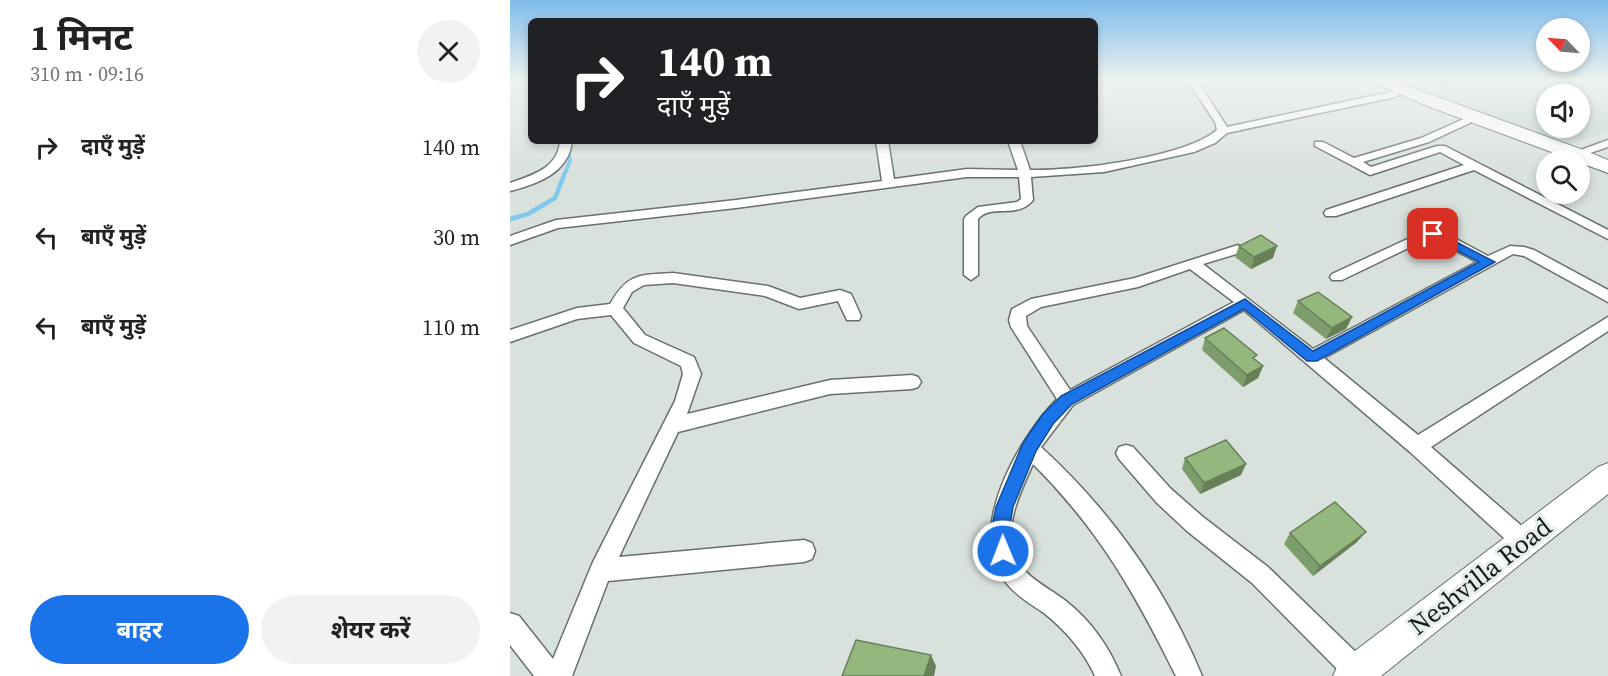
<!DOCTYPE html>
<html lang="hi">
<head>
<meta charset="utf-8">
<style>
  :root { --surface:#fff; --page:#f2f2f2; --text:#222; --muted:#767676; --accent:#1a73e8 }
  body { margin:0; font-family:"Source Serif 4","Noto Sans Devanagari",serif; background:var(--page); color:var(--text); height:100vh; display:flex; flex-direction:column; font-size:22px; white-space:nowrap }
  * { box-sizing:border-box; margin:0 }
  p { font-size:20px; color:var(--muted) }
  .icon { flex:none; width:33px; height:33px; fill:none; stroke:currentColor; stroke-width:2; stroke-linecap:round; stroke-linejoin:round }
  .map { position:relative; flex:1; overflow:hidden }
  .drawer { display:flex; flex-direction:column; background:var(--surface); width:510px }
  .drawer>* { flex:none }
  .top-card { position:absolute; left:18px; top:18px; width:570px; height:126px; border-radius:9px; box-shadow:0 3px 9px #0003; background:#202124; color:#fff; overflow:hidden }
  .needle { width:39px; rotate:295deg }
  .tools { position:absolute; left:1026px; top:18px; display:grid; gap:12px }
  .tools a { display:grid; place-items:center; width:54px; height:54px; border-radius:50%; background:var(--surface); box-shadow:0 3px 9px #0003; font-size:30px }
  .pin { position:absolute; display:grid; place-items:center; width:51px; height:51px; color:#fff; margin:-26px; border-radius:12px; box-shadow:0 3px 9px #0006 }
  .me { position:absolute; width:66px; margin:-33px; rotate:359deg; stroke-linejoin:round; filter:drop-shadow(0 0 4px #0008) }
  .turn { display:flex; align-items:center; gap:21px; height:126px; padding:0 30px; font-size:27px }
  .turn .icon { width:78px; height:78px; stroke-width:2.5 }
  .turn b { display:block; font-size:42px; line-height:51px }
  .round { display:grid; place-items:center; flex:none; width:63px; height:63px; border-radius:32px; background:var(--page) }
  .headline { display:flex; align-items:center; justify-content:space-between; height:102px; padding:0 30px }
  h1 { font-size:36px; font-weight:700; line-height:45px }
  .cta { display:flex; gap:12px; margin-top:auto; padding:12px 30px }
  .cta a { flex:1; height:69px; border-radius:36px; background:var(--accent); color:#fff; font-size:24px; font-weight:700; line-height:69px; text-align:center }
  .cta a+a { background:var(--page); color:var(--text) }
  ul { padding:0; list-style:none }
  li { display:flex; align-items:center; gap:18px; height:90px; padding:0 30px }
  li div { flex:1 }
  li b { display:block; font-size:22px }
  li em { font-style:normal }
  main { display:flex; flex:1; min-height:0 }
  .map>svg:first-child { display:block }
  .built { fill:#c7d7d0; fill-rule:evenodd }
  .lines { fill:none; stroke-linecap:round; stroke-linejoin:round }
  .stream-far1 { stroke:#7fc9ec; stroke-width:4 }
  .stream { stroke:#7fc9ec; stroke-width:4.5 }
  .street-casing { stroke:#686f6c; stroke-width:3 }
  .secondary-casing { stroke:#686f6c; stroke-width:2 }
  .primary-casing { stroke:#686f6c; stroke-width:2 }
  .street { fill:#fff; fill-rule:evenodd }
  .secondary { fill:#fff; fill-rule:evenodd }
  .primary { fill:#fff; fill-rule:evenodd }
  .wall { fill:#7e9d6c }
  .shaded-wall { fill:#678058 }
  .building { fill:#93b77d; stroke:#678058; stroke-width:1.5 }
  .route { fill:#1a73e8; stroke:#114b97; stroke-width:1.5 }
  .labels { text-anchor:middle; stroke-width:6; stroke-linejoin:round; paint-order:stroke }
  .near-street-label { font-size:26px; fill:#171a18; stroke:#e6eeea }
</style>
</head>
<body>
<main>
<section class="drawer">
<div class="headline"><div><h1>1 मिनट</h1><p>310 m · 09:16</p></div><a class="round"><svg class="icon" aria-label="close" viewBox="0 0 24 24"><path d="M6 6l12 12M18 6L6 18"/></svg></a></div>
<ul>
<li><svg class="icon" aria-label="right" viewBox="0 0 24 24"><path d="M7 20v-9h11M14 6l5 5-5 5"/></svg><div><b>दाएँ मुड़ें</b></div><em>140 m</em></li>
<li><svg class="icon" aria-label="left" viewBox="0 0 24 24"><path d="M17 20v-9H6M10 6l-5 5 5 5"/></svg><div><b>बाएँ मुड़ें</b></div><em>30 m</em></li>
<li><svg class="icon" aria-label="left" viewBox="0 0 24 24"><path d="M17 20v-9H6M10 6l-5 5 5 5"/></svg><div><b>बाएँ मुड़ें</b></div><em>110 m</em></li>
</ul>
<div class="cta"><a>बाहर</a><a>शेयर करें</a></div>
</section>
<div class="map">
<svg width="1098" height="676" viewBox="0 0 1098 676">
  <rect width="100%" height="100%" fill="#d9e1dd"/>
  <path class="built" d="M 888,80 L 1098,80 L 1098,131 L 1060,144 ZM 1036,94 L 1070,94 L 1070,128 L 1036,128 Z"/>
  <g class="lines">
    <polyline class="stream-far1" points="52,180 60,161 57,141"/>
    <polyline class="stream" points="0,219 18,214 45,198 53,178"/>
    <g class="street-casing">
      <g id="street">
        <path d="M 677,80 L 687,80 L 717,127 L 885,91 L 890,94 L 885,97 L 717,133 L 705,143 L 684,152 L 594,172 L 521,177 L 523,200 C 507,220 482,203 468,219 L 468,275 L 461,280 L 454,275 L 454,219 L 456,216 L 468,207 L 507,202 L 511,199 L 509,177 L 457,177 L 226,208 L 48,228 L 0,245 L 0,236 L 46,220 L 226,200 L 372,181 L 366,141 L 378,141 L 384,179 L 457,169 L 508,170 L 498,141 L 510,141 L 520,170 C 564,171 674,158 707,130 L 705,122 Z"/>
        <polygon points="956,118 960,119 960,123 919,142 853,162 861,167 927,146 935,146 1098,230 1098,239 964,170 826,216 816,216 814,213 816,210 954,165 930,152 860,175 805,146 805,142 813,142 844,158 911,138"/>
        <polygon points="1098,140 1098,147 1059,160 1051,160 1049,158"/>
        <path d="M 50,141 L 62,141 C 59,173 27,184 0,191 L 0,183 C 23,175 48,168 50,141 Z"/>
        <path d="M 917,230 L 935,233 L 978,256 L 1000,246 L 1014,247 L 1024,250 L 1098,290 L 1098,302 L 1014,256 L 1003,254 L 814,358 L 908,435 L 1098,317 L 1098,331 L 921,447 L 1022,535 L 1025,542 L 1022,549 L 1014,553 L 1006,549 L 900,452 L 734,310 L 563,405 L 531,447 C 601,511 656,589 692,676 L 666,676 C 624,592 590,531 523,464 C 511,490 492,529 505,557 C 515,578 540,588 557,602 C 582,622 599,647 611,676 L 585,676 C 574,651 555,630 534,613 C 521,604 508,597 498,585 C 452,534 509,438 547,399 L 501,327 L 499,320 L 502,309 L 521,299 L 625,278 L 728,245 L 735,249 L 733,252 L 693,264 L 803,349 L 967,262 L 926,240 L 919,238 L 832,280 L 822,280 L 820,277 L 822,274 ZM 680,269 L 724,302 L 560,390 L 517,326 L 516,316 L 531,307 L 628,287 Z"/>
        <path d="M 163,273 L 258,286 L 290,298 L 330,290 L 341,294 L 351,316 L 349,320 L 337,320 L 328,301 L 289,309 L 255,296 L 163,283 L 134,285 L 122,292 L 113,308 L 135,335 L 184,357 L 191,374 L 177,414 L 320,380 L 402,375 L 408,377 L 411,382 L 408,387 L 402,389 L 320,394 L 168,432 L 109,557 L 294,540 L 302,543 L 305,551 L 302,559 L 294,562 L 98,581 L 62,676 L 24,676 L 0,645 L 0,613 L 9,616 L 43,659 L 83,562 L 165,401 L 173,374 L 171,366 L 124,343 L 101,315 L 67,319 L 0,342 L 0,330 L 67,308 L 100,304 C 118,273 129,275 163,273 Z"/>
        <polygon points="616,445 623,447 661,489 693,517 758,567 857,663 861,672 859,676 834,676 742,583 677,531 647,503 609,459 606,453 609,447"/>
      </g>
    </g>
    <g class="secondary-casing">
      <polygon id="secondary" points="1098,463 1098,494 871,676 823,676 829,663 1088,467"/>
    </g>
    <g class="primary-casing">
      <polygon id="primary" points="862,80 881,80 1076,151 1098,160 1098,173 920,107 864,83"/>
    </g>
    <use href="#street" class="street"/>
    <use href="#secondary" class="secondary"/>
    <use href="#primary" class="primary"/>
  </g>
  <g class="wall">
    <polygon points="591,80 608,80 608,82 593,83"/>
    <polygon points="916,80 949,80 937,87"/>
    <polygon points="729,246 763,258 741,269 725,257"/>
    <polygon points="788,301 842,317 836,329 816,339 783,313"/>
    <polygon points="695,338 746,360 753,366 748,378 733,387 692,350"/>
    <polygon points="675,458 731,475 690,494 672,469"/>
    <polygon points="780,533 847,542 803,576 774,544"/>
  </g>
  <g class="shaded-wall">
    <polygon points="940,80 949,80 937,87"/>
    <polygon points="767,246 763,258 741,269 744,257"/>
    <polygon points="842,317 836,329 816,339 822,328"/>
    <polygon points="753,366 748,378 733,387 737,375"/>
    <polygon points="736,464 731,475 690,494 694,483"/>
    <polygon points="856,532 847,542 803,576 810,566"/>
    <polygon points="421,655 426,666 424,676 414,676"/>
  </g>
  <g class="building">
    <polygon points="751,235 767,246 744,257 729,246"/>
    <polygon points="808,292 842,317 822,328 788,301"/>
    <polygon points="714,328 747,355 743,358 753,366 737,375 695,338"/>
    <polygon points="716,440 736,464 694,483 675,458"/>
    <polygon points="825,502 856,532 810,566 780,533"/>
    <polygon points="346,640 421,655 414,676 332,676"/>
  </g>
  <linearGradient id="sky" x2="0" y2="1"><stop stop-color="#7ebcea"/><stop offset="0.46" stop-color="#eef2f0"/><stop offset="1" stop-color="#eef2f0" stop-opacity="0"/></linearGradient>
  <rect width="1098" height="174" fill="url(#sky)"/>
  <polygon class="route" points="923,230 985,262 807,361 797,361 734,309 562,404 543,424 526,451 503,507 498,536 502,551 499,558 493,560 486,558 480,536 486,507 513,443 532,415 551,396 735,299 803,351 969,262 919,236 919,231"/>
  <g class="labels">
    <g class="near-street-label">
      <text transform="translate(970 576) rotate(-38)" y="9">Neshvilla Road</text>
    </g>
  </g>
</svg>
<div class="tools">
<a><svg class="needle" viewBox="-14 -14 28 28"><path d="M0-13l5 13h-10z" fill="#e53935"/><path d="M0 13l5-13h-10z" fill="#767676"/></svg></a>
<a><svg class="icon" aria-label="sound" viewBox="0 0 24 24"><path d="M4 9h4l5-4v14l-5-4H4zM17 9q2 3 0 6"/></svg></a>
<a><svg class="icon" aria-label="search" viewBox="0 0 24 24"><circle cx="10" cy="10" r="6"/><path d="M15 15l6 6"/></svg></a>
</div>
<div class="pin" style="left:923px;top:234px;background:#d93025"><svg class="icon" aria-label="arrive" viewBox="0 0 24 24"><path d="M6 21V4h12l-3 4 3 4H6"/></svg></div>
<svg class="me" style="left:493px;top:551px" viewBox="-20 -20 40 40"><circle r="17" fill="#1a73e8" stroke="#fff" stroke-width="3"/><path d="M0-11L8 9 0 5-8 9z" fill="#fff"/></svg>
<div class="top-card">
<div class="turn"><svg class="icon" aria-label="right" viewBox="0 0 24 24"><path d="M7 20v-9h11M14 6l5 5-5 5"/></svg><div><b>140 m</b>दाएँ मुड़ें</div></div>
</div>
</div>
</main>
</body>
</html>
